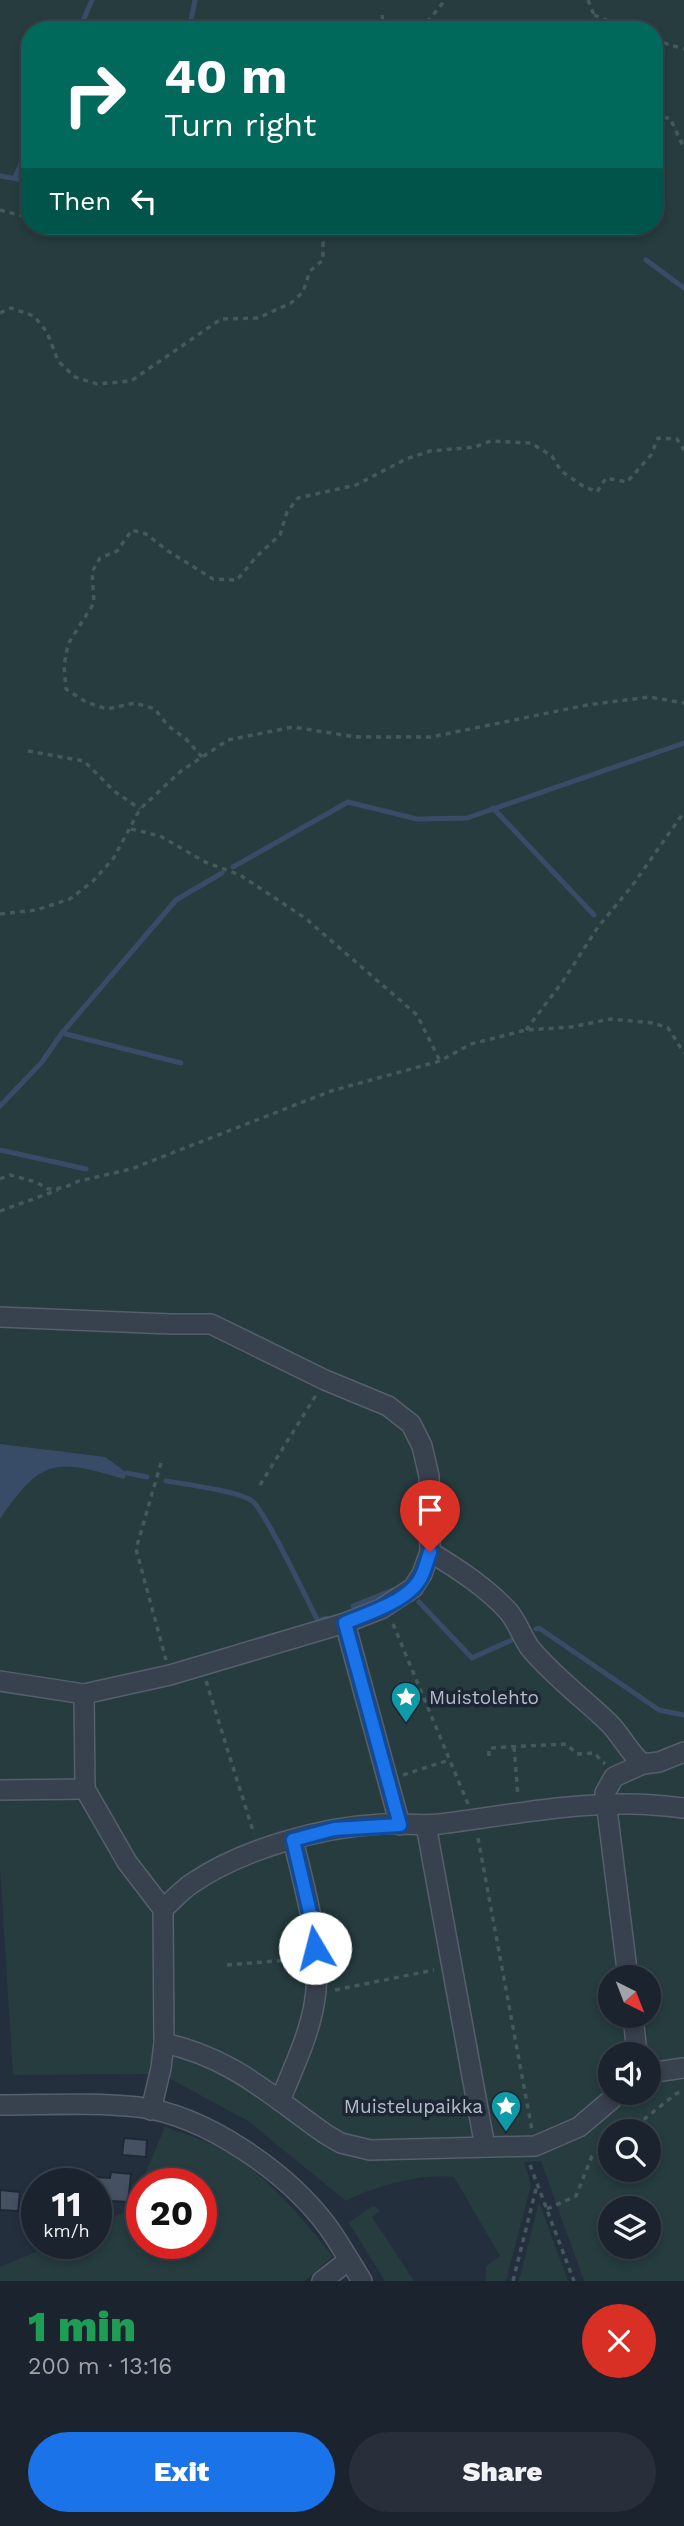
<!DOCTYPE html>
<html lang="en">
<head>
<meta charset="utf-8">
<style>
  :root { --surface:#1b232e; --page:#282f3a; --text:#f1f3f6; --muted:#a0a4aa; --line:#39404a; --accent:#1a73e8 }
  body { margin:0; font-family:"Work Sans",sans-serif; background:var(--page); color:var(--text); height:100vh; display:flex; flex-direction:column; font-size:26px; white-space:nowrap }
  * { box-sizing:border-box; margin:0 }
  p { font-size:23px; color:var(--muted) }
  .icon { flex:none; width:38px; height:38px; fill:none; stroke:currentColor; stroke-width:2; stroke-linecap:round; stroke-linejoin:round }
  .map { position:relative; height:2281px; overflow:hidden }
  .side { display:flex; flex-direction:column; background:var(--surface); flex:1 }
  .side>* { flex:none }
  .guide { position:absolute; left:21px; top:21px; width:642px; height:214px; border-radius:28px; box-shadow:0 4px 10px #0003,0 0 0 2px var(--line); background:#00695c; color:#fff; overflow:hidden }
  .needle { width:46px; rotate:138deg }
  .fabs { position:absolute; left:598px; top:1965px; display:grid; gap:14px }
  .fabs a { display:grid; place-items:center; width:63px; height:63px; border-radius:50%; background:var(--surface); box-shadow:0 4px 10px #0003,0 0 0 2px var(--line); font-size:35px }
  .speed { position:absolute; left:21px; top:2168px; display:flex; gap:14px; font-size:35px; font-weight:700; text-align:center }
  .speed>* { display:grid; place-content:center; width:91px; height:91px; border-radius:50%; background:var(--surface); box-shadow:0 4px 10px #0003,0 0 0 2px var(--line); line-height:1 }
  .speed small { font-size:18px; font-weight:400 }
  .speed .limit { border:10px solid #d22; background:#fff; color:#111 }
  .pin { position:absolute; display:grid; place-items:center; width:60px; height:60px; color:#fff; margin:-72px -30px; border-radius:50% 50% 50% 0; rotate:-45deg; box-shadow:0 0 7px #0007 }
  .pin .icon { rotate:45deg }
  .me { position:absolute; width:77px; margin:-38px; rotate:352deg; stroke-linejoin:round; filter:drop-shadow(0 0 5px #0008) }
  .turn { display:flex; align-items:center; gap:24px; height:147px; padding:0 28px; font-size:32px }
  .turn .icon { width:91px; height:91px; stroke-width:2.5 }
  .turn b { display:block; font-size:49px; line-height:60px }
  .then { display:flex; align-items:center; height:66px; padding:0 28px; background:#0003; gap:14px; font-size:26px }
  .round { display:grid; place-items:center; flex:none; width:74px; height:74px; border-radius:37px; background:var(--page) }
  .head { display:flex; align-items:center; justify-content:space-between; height:119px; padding:0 28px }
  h1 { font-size:42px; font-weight:800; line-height:52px; color:#1e9e55 }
  .primary-button { display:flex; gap:14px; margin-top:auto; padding:14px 28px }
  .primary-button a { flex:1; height:80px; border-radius:42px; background:var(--accent); color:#fff; font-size:28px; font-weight:800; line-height:80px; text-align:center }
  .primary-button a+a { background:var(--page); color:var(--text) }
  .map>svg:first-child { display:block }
  .green { fill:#263c3f; fill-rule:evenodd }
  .water { fill:#394c67 }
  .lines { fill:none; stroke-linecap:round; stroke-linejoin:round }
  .stream { stroke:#394c67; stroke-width:5 }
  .building { fill:#455162; stroke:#1f2835; stroke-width:2 }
  .minor-casing { stroke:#565f6c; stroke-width:22 }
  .path { stroke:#44595c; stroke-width:3.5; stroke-dasharray:5 5; stroke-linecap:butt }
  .minor { stroke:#38414e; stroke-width:19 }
  .route-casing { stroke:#114b97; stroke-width:18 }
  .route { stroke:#1a73e8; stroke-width:12 }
  .labels { text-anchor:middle; stroke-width:7; stroke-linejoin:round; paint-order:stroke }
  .poi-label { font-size:19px; fill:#b4bcc9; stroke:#1d2633; text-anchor:start }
</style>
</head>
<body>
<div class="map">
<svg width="684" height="2281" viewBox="0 0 684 2281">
  <rect width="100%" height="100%" fill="#242f3e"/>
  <g class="green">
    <path d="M 0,0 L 684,0 L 684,2281 L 584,2281 L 541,2161 L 524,2162 L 531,2185 L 506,2281 L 486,2281 L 486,2266 L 500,2256 L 454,2177 C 424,2173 373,2186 346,2201 L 248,2121 L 167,2077 L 152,2074 L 13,2075 L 0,1868 ZM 30,30 L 654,30 L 654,226 L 30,226 ZM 611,1978 L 649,1978 L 649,2016 L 611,2016 ZM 611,2054 L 649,2054 L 649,2093 L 611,2093 ZM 611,2132 L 649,2132 L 649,2170 L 611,2170 ZM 611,2208 L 649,2208 L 649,2247 L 611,2247 Z"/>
    <path d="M 165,2127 C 182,2133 199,2138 215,2146 C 265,2170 298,2215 333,2256 L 305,2281 L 0,2281 L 0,2267 L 55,2244 L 96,2244 L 96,2225 L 130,2210 ZM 142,2184 L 201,2184 L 201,2244 L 142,2244 Z"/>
    <polygon points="539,2202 568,2281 519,2281"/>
    <polygon points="374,2206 380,2211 372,2217 414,2281 385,2281 349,2223 366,2210"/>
  </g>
  <path class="water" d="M 0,1444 L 105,1457 L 127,1473 L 124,1479 C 56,1459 42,1457 0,1519 Z"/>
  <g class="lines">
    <g class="stream">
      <polyline points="79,30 92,0"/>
      <polyline points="189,30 195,0"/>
      <polyline points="0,176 30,181"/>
      <polyline points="15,177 30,143"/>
      <polyline points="646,260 684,288"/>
      <polyline points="493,808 594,915"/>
      <polyline points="233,867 348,802 417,819 467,818 684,743"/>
      <polyline points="62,1033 181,1063"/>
      <polyline points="0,1106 42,1062 62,1033 176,900 222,873"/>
      <polyline points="0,1150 86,1169"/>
      <polyline points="127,1473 147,1477"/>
      <path d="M 166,1481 C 184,1484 239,1491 252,1501 C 265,1510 307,1600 318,1621 L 326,1618"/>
      <polyline points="419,1602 472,1658 516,1638"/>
      <polyline points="353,1606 395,1589"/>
      <polyline points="536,1629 539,1628 659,1710 684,1715"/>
    </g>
  </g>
  <g class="building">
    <polygon points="124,2138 147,2140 146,2157 122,2155"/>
    <polygon points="111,2172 131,2174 128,2202 96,2200 96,2177 110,2178"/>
    <polygon points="0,2190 20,2192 18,2211 0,2210"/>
  </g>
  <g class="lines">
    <g class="minor-casing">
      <g id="minor">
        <polyline points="0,1317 170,1324 211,1324 325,1380 388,1406 411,1424 422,1446 429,1476 430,1552 422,1574 413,1588 381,1609 345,1623 170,1675 84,1694 0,1681"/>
        <path d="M 430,1552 C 458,1569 486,1587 508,1611 C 517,1621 522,1637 530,1648 C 553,1676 583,1698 609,1723 C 622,1736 629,1753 643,1764 L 659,1762 L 684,1752"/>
        <polyline points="345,1623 400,1825"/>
        <polyline points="84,1694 85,1789 127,1862 163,1909 164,2043 161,2068 151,2110"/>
        <polyline points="0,1790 85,1789"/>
        <polyline points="426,1825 485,2147"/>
        <path d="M 163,1909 C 172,1901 181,1891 191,1884 C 242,1849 321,1827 382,1824 C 402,1823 421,1826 440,1824 C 503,1816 567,1803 631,1804 C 649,1804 666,1806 684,1808"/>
        <polyline points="628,1978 605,1793 614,1777 643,1764"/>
        <polyline points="633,2016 637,2054"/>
        <path d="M 164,2043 C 233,2058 271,2096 327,2135 L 341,2143 L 370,2150 L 535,2146 L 579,2127 L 619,2093"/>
        <polyline points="649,2073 684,2068"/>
        <path d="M 280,2101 C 291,2073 307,2040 313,2010 C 325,1954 306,1894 293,1840"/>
        <path d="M 0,2105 C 46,2105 93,2102 138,2107 C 206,2115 288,2173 328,2227 C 340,2244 351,2263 362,2281"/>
        <polyline points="322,2281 349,2260"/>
      </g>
    </g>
    <g class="path">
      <polyline points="588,0 594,15 591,30"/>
      <polyline points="382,15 384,30"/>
      <polyline points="594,15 629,30"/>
      <polyline points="421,30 445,0"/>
      <polyline points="654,40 684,49"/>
      <polyline points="654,117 670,118 684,148"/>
      <polyline points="0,210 30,218"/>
      <polyline points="222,226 227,226"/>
      <polyline points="0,313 11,308 34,316 47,332 58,361 75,377 97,384 131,381 221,319 258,318 291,303 303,292 310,271 323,260 323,242 317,226"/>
      <polyline points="28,751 84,761 114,791 140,809"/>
      <polyline points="202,757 186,739 168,726 155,709 135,703 107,709 86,702 66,689 64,666 68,644 94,603 92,572 100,558 117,551 132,530 146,534 168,551 213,579 237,580 257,556 280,535 287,512 298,498 356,485 406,459 430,451 475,447 491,441 531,443 552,456 561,471 583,486 597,492 606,478 627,482 651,455 658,438 677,439 684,450"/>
      <polyline points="131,829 160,836 205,862 240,875 305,918 417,1015 440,1061"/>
      <polyline points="0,914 36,910 70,899 93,881 113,859 140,809 181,771 228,740 293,727 356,737 431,737 587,705 649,697 684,703"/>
      <polyline points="526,1030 563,981 598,927 632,886 684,812"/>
      <polyline points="0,1179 10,1175 36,1182 48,1189 63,1188 79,1181 131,1169 331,1091 440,1061 471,1044 526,1030 571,1027 611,1019 653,1023 668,1028 684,1053"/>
      <polyline points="0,1211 58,1190"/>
      <polyline points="161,1463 136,1549 166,1660"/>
      <polyline points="260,1485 316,1395"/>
      <polyline points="393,1624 468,1804"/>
      <polyline points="206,1681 254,1834"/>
      <polyline points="514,1747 518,1797"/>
      <polyline points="489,1756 489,1748 566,1744 577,1754 594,1753 605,1764"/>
      <polyline points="403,1775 449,1760"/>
      <polyline points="478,1838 532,2130"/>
      <polyline points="227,1965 300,1959"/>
      <polyline points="335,1990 434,1970"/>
      <polyline points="628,2132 677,2093 684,2092"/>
      <polyline points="530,2165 574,2281"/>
      <polyline points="547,2209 576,2196 592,2156 611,2143"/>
      <polyline points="513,2281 537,2185"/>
    </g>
    <use href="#minor" class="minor"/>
  </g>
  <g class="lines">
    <g class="route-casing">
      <path id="route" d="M 315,1948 L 311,1917 L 293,1840 L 334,1829 L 400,1825 L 345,1623 C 366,1614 398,1604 414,1587 C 423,1578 426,1564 430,1552"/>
    </g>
    <use href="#route" class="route"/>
  </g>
  <defs>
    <g id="sight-pin" transform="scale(1.575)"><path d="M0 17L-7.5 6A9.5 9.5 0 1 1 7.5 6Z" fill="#0f9aa8" stroke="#1d2633"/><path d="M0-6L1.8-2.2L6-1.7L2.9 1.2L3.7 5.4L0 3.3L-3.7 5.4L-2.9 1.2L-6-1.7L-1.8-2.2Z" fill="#fff"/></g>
  </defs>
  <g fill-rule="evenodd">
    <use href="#sight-pin" x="406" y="1697"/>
    <use href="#sight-pin" x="506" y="2106"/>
  </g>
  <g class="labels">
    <g class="poi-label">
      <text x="429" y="1704">Muistolehto</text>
      <text x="483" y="2113" text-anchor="end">Muistelupaikka</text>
    </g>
  </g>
</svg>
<div class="fabs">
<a><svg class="needle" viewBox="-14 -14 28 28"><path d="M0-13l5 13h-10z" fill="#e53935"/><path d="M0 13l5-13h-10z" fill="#a0a4aa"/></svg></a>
<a><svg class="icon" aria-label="sound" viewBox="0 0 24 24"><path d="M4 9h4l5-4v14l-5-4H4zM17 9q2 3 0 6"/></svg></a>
<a><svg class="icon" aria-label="search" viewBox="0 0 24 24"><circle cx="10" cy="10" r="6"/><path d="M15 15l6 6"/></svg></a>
<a><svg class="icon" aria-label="layers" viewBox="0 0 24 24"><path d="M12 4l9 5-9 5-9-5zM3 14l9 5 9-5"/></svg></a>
</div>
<div class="speed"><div>11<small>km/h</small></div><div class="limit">20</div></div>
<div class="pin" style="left:430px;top:1552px;background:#d93025"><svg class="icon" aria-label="arrive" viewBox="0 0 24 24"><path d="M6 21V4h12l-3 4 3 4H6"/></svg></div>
<svg class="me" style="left:315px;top:1948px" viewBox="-20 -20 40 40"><circle r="19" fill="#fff"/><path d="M0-13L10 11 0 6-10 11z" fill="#1a73e8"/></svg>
<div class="guide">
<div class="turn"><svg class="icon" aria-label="right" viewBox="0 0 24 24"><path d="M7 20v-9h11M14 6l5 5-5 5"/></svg><div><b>40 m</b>Turn right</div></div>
<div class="then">Then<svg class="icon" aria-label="left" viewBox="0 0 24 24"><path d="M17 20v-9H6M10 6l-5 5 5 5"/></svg></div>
</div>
</div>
<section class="side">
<div class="head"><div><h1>1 min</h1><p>200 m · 13:16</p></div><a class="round" style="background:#d93025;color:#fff"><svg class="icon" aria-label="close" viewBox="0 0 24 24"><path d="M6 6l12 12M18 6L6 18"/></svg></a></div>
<div class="primary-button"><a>Exit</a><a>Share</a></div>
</section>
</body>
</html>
